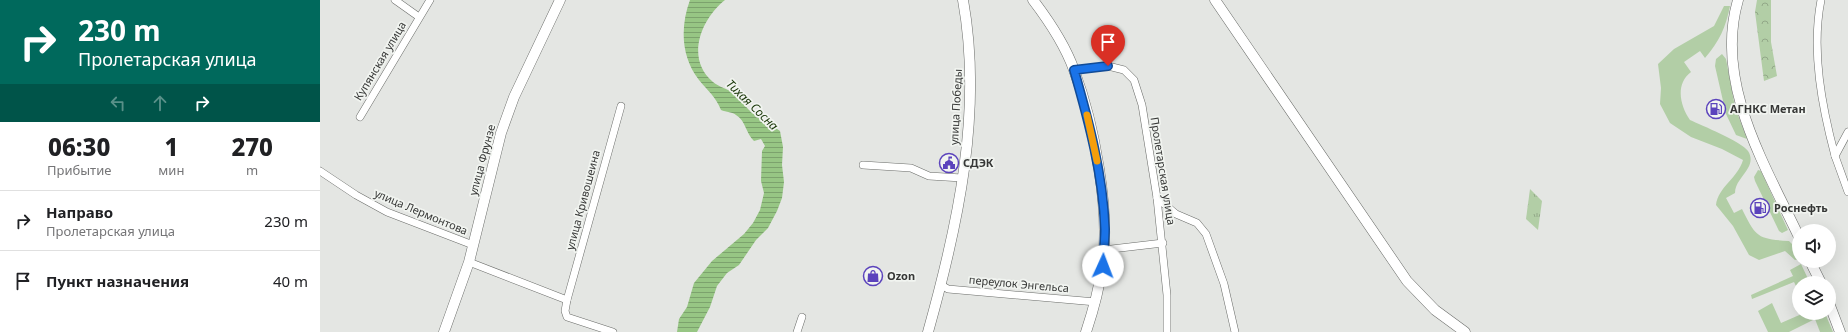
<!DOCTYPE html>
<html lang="ru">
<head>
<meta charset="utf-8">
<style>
  :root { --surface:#fff; --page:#f2f2f2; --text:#202124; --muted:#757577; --line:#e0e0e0 }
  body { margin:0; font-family:"Noto Sans",sans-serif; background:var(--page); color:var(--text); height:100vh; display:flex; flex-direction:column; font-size:15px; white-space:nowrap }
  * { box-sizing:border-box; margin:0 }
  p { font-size:13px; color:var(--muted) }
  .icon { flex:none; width:22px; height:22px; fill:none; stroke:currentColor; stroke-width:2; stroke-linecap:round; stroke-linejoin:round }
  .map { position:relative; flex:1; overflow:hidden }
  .drawer { display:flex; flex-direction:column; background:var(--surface); width:320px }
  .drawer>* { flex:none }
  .hud { background:#00695c; color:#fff; overflow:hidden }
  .controls { position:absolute; left:1472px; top:224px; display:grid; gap:8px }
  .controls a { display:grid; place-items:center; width:44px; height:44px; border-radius:50%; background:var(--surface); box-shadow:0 4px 16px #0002; font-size:20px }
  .pin { position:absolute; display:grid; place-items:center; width:34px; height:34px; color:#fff; margin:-41px -17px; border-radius:50% 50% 50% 0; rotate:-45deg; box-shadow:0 0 4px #0007 }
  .pin .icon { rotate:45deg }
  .me { position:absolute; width:44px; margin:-22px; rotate:2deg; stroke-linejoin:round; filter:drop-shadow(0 0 3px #0008) }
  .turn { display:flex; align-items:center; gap:14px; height:84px; padding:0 12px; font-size:18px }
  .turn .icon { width:52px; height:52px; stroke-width:2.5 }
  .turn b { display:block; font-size:28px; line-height:34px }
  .lanes { display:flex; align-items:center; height:38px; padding:0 12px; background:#0003; justify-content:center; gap:20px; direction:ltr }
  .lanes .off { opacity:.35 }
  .eta { display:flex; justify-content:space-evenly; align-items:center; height:68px; text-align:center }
  .eta b { font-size:24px; font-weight:800; line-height:28px }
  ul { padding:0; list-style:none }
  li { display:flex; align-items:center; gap:12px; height:60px; padding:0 12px; border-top:1px solid var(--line) }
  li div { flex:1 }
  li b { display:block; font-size:15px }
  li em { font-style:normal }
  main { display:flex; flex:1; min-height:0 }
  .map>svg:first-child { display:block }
  .green { fill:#b2cea6 }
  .forest { fill:url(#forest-crowns) }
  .park { fill:url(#park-tufts) }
  .water { fill:url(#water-rules) }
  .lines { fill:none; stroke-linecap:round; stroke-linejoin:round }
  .street-casing { stroke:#6a6c69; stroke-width:8 }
  .secondary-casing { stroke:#6a6c69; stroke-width:11 }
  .street { stroke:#fff; stroke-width:7 }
  .secondary { stroke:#fff; stroke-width:10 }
  .route-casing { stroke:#114b97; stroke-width:10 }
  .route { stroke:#1a73e8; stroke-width:7 }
  .slow { stroke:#f59e0b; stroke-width:7 }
  .labels { text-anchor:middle; stroke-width:3.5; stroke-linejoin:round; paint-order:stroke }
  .street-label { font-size:11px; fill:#363736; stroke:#f1f4f0 }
  .poi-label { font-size:11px; font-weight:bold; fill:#363736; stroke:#f1f4f0; text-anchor:start }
  .water-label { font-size:12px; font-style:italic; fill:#183607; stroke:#f1f4f0 }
</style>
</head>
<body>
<main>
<section class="drawer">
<div class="hud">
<div class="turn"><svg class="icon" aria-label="right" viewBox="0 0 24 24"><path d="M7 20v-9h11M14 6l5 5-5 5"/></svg><div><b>230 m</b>Пролетарская улица</div></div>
<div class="lanes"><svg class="icon off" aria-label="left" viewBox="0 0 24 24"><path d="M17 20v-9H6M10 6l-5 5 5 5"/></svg><svg class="icon off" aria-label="ahead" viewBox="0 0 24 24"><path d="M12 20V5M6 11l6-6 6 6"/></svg><svg class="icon" aria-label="right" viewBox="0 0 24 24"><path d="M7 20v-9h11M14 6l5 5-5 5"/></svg></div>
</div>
<div class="eta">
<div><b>06:30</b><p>Прибытие</p></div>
<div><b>1</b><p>мин</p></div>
<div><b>270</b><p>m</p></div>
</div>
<ul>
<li><svg class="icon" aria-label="right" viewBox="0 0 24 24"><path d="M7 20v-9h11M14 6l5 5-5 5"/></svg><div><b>Направо</b><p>Пролетарская улица</p></div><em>230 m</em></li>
<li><svg class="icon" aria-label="arrive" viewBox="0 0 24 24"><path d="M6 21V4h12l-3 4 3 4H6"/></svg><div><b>Пункт назначения</b></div><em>40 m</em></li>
</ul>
</section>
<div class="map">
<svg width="1528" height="332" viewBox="0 0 1528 332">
  <defs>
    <pattern id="forest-crowns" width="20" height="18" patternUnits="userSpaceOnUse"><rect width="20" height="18" fill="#b2cea6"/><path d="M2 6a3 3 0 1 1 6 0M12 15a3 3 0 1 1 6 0" fill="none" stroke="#92a888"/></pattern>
    <pattern id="park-tufts" width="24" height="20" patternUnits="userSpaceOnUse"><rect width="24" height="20" fill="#b2cea6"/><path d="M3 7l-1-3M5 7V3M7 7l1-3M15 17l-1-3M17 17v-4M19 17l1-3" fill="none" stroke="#92a888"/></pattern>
    <pattern id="water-rules" width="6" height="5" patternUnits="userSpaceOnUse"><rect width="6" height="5" fill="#97c684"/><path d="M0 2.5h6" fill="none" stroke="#7ca26d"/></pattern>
  </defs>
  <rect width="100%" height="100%" fill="#e4e6e3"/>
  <g class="green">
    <path d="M 1404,6 L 1410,6 C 1406,27 1399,42 1385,58 L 1380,51 L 1364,62 L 1371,72 C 1355,84 1360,106 1370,120 C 1381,125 1422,142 1428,151 C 1432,157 1431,163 1428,168 C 1423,177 1415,183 1415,193 L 1406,198 L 1414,213 L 1422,209 C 1436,237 1437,239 1469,241 L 1472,244 L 1479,259 L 1475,260 L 1465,251 L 1439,260 L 1429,255 L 1413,226 L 1396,205 C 1398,187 1418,178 1423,160 L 1402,149 L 1371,137 L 1350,123 L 1340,104 L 1341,88 L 1338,64 L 1354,49 L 1394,26 Z"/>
    <polygon points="1402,54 1406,59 1415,107 1427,139 1416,135 1406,114 1395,66 1396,59"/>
    <polygon points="1438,170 1441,171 1468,230 1462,233 1459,231 1435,181 1434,177"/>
    <polygon points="1481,264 1490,283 1479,283 1479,292 1474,282 1432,299 1431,295 1473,276 1470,270"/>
    <polygon points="1452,303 1461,323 1484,313 1505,313 1513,332 1500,332 1495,319 1469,332 1448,332 1438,311"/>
  </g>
  <polygon class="forest" points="1437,0 1451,0 1451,42 1457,76 1444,81 1435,12"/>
  <polygon class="park" points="1210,189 1222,201 1218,230 1206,219"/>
  <path class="water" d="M 370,0 L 405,0 C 381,19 365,59 393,82 C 399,87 408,89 415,94 C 420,98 424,105 429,110 C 437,118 450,124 460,131 L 463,147 L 462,165 L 464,182 L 462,198 L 457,211 L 448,228 L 436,240 L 419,265 L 407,273 L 397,286 L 390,307 L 377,332 L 357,332 L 359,319 L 367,307 L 374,283 L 392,261 L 424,234 L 433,223 L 440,210 L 444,193 L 441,181 L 442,151 L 445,146 L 441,139 L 434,141 C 426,134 426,121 416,115 C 413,112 406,112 401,110 C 396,97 388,91 379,80 C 361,57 360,27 370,0 Z"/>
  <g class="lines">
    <g class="street-casing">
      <g id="street">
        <polyline points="75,0 99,17"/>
        <path d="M 1501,0 C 1491,51 1502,107 1515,156"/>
        <polyline points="754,70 788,66 804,70 814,80 822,105 837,198 847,295 847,332"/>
        <polyline points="40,117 110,0"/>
        <polyline points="1528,132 1515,156 1528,192"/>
        <polyline points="543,165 591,168 609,176 642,178"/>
        <polyline points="0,171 36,195 67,212 153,245"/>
        <polyline points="837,198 856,214 877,223 886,234 904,284 915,332"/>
        <polyline points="783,250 843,243"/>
        <polyline points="149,262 247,300 245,311 247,317 293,332"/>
        <polyline points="621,285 628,289 776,302"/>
        <polyline points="247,300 301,106"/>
        <polyline points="477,332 482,317"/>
      </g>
    </g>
    <g class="secondary-casing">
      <g id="secondary">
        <path d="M 713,0 C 729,21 745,45 754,70 C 774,123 791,212 782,267 C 779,290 773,311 766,332"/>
        <polyline points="895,0 1087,281 1115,310 1145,332"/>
        <path d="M 1418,0 C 1394,83 1445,165 1479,237"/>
        <polyline points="1490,261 1501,283"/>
        <polyline points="1509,303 1520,332"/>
        <polyline points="124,332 149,262 181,133 194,97 240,0"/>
        <path d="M 608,332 C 638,225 663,111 643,0"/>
      </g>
    </g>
    <use href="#street" class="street"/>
    <use href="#secondary" class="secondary"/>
  </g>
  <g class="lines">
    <g class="route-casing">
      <path id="route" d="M 783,266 C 783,254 785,241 785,229 C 783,175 769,122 754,70 L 788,66"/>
    </g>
    <use href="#route" class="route"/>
    <polyline class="slow" points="767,115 777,161"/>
  </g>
  <defs>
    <g id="fuel-ring" transform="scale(1)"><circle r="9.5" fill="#f1f4f0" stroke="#5b43bc" stroke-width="1.5"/><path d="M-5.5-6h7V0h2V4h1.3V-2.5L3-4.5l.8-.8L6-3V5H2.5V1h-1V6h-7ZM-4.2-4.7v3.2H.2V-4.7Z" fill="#5b43bc"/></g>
    <g id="civic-ring" transform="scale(1)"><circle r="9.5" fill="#f1f4f0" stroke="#5b43bc" stroke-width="1.5"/><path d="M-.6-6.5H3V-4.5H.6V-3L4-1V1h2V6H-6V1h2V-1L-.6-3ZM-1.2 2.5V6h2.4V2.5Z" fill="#5b43bc"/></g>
    <g id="shop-ring" transform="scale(1)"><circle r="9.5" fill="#f1f4f0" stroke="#5b43bc" stroke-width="1.5"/><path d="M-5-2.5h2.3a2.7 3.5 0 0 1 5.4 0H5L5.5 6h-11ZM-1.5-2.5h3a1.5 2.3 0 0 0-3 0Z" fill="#5b43bc"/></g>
  </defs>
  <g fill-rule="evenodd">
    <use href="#fuel-ring" x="1396" y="109"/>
    <use href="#civic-ring" x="629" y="163"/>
    <use href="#fuel-ring" x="1440" y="208"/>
    <use href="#shop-ring" x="553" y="276"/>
  </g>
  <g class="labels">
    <g class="street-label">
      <text transform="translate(60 61) rotate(-59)" y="4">Купянская улица</text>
      <text transform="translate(636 107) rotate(-87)" y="4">улица Победы</text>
      <text transform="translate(162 160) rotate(-75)" y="4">улица Фрунзе</text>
      <text transform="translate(843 171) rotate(81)" y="4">Пролетарская улица</text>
      <text transform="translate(263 200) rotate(-75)" y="4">улица Кривошеина</text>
      <text transform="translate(101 212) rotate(23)" y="4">улица Лермонтова</text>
      <text transform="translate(699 284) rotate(5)" y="4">переулок Энгельса</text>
    </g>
    <g class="poi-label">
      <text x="1410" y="113">АГНКС Метан</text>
      <text x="643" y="167">СДЭК</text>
      <text x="1454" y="212">Роснефть</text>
      <text x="567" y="280">Ozon</text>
    </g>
    <g class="water-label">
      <text transform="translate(432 105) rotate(44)" y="4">Тихая Сосна</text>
    </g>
  </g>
</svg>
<div class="controls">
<a><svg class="icon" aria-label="sound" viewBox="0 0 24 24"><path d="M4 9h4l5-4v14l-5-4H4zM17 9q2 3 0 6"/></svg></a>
<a><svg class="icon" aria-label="layers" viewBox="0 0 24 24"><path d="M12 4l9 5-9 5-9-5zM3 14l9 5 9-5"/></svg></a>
</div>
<div class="pin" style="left:788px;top:66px;background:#d93025"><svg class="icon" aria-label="arrive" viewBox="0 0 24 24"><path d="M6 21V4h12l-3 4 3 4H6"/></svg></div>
<svg class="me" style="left:783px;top:266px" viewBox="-20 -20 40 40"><circle r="19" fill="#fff"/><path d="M0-13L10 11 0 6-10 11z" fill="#1a73e8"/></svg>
</div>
</main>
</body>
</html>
